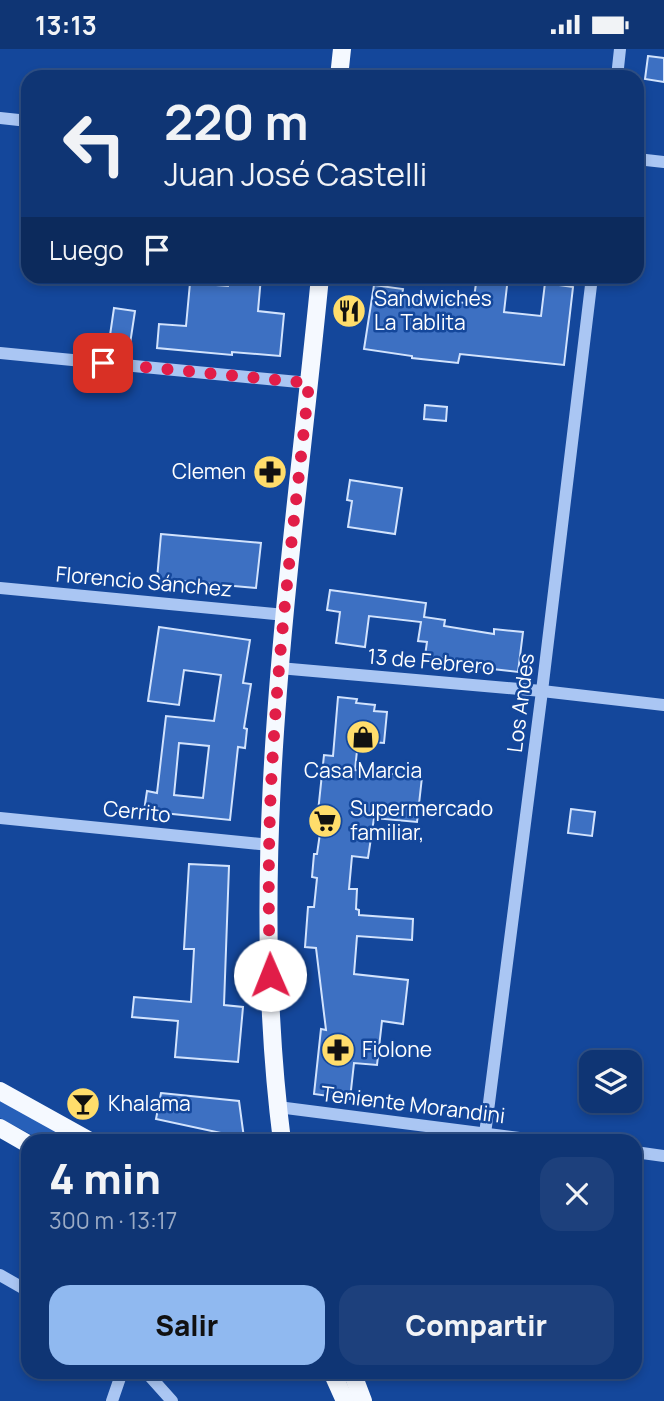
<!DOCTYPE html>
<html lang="es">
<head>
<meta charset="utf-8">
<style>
  :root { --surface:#0f3574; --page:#1d407c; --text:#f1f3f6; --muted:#9babc5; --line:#2f5086; --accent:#90b9f0 }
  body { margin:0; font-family:Manrope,sans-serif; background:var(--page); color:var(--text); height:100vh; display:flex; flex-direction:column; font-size:26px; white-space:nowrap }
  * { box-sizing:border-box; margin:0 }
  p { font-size:23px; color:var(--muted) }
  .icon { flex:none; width:38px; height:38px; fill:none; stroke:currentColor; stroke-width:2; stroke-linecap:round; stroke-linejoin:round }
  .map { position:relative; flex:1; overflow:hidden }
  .side { position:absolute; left:21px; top:1085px; width:621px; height:245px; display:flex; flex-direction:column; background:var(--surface); border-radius:21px; box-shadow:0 4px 10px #0003,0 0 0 2px var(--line) }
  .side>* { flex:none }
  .guide { position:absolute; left:21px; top:21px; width:623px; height:214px; border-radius:21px; box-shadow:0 4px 10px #0003,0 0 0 2px var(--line); background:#0f3574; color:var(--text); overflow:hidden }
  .tools { position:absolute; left:579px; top:1001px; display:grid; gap:14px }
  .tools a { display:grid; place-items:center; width:63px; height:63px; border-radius:14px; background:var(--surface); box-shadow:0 4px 10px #0003,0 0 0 2px var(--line); font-size:35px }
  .pin { position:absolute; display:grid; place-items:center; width:60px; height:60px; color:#fff; margin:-30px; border-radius:14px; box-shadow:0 4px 10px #0006 }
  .me { position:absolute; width:77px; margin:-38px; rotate:359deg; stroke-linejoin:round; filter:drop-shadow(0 0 5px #0008) }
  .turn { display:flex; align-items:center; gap:24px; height:147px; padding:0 28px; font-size:32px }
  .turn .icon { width:91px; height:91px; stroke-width:2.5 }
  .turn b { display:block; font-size:49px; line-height:60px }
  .then { display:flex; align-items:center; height:66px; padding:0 28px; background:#0003; gap:14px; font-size:26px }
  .round { display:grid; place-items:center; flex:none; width:74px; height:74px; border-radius:21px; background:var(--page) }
  .summary { display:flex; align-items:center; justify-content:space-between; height:119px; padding:0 28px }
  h1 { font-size:42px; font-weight:800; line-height:52px }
  .action { display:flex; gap:14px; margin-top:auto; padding:14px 28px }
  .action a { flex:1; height:80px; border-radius:21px; background:var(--accent); color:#111; font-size:28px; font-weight:800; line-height:80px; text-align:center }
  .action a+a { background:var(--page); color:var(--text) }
  .status { display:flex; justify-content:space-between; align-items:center; height:49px; padding:0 35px; background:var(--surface); direction:ltr }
  .status svg { height:19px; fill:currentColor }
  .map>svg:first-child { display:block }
  .green { fill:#2760b9 }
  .building { fill:#3d70c2; stroke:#d2e3fd; stroke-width:2; fill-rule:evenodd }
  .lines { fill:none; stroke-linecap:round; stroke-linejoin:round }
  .minor { stroke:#aac6f3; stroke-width:12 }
  .major { stroke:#f5f9ff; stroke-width:18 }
  .route { stroke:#e11d48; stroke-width:12; stroke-dasharray:0 21.6 }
  .labels { text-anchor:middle; stroke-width:5; stroke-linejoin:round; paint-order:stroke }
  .poi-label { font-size:21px; fill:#fff; stroke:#14479b; text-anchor:start }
  .street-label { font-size:21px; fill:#fff; stroke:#14479b }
</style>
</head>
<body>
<div class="status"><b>13:13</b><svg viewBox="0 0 49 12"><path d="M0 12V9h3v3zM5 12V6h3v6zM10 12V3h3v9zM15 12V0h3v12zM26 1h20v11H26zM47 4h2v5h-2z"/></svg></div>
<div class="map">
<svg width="664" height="1352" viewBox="0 0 664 1352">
  <rect width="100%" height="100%" fill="#14479b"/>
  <polygon class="green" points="0,1050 77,1092 43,1092 0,1069"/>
  <g class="building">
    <polygon points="648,7 664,9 664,33 645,30"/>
    <polygon points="229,228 261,228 258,262 284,265 280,307 232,303 232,306 157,299 159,275 186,277 190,234 228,237"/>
    <polygon points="477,228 508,228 504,263 541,267 545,234 573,238 564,316 460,305 458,314 412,309 412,307 364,300 374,236 403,240 402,246 473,255"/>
    <polygon points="114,259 135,262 130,295 109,293"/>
    <polygon points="425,356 447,358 446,372 424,370"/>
    <polygon points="350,431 402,439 395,485 348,478 352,452 347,451"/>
    <polygon points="161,485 261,494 256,539 157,530"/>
    <polygon points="330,541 426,554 424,568 445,571 444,577 494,585 494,580 523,583 518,623 475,618 475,613 425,607 427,593 418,592 421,573 369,567 365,598 336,594 340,563 327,561"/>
    <path d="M 159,578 L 250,591 L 243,634 L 251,635 L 244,679 L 247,680 L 245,699 L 238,698 L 230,771 L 144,762 L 147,742 L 157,744 L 166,667 L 214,672 L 221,626 L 184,621 L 179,656 L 148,652 ZM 179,694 L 209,697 L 203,749 L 174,746 Z"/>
    <polygon points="338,648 357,650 356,654 375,656 374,662 387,663 384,694 358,692 355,721 422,728 417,773 374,769 368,809 352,807 349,840 357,840 356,860 359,861 359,866 413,870 412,891 357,887 354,925 408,931 403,975 382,972 377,1016 354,1014 350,1050 314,1045 321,980 326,981 316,899 305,898 308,858 314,858 317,829 312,828 314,805 317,805 323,764 318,763 324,706 333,707"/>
    <polygon points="571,760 595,763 592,787 568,784"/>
    <polygon points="189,815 229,817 224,956 243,958 238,1013 175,1008 178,972 132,968 134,948 191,953 194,900 184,900"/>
    <polygon points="161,1044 239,1052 244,1089 156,1070"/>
  </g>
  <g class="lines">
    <g class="minor">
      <polyline points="617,28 620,0"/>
      <polyline points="0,69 28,72"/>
      <polyline points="637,110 664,113"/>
      <polyline points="0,304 309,334"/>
      <polyline points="0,539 285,566"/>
      <polyline points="279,619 542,642 664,656"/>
      <polyline points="0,769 270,796"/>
      <polyline points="278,1058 543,1092"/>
      <polyline points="485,1085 542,642 592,228"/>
      <polyline points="635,1103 664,1107"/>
      <polyline points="0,1226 28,1242"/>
      <polyline points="146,1323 172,1352"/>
      <polyline points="112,1352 122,1323"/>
    </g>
    <g class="major">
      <polyline points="339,28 342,0"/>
      <polyline points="0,1042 90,1092"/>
      <polyline points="0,1079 28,1095"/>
      <path d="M 282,1092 C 245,804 292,514 320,228"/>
      <polyline points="332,1323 345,1352"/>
      <polyline points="352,1323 363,1352"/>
    </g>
  </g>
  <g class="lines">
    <path class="route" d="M 103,314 L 309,334 C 296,457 280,580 273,703 C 268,777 268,852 270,926"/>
  </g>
  <defs>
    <g id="restaurant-disc" transform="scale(1.75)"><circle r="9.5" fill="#ffdd6b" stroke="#14479b"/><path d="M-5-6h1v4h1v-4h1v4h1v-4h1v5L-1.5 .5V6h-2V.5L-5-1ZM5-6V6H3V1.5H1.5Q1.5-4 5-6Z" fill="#111"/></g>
    <g id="pharmacy-disc" transform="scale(1.75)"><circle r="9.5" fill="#ffdd6b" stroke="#14479b"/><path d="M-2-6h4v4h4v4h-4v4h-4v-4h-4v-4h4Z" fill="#111"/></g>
    <g id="shop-disc" transform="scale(1.75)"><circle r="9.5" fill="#ffdd6b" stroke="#14479b"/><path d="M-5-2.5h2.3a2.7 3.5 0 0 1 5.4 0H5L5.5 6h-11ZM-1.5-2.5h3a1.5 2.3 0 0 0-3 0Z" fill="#111"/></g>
    <g id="supermarket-disc" transform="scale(1.75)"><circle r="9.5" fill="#ffdd6b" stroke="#14479b"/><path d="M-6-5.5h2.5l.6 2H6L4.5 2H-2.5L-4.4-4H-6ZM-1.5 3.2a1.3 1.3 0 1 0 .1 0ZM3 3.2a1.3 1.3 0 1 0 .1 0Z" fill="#111"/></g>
    <g id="bar-disc" transform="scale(1.75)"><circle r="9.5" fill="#ffdd6b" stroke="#14479b"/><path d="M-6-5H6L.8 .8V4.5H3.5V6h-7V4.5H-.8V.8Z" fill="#111"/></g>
  </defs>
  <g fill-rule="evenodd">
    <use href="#restaurant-disc" x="349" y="262"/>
    <use href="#pharmacy-disc" x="270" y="423"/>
    <use href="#shop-disc" x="363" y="688"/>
    <use href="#supermarket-disc" x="325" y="772"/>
    <use href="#pharmacy-disc" x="338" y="1001"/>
    <use href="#bar-disc" x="83" y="1055"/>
  </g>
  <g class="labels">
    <g class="poi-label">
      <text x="374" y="257">Sandwiches<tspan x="374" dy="24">La Tablita</tspan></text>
      <text x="246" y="430" text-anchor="end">Clemen</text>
      <text x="363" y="729" text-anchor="middle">Casa Marcia</text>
      <text x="350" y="767">Supermercado<tspan x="350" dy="24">familiar,</tspan></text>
      <text x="362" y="1008">Fiolone</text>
      <text x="108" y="1062">Khalama</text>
    </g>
    <g class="street-label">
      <text transform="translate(144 533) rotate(5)" y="7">Florencio Sánchez</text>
      <text transform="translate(431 613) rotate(5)" y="7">13 de Febrero</text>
      <text transform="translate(521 654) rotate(-83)" y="7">Los Andes</text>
      <text transform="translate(137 763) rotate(6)" y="7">Cerrito</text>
      <text transform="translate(413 1056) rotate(7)" y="7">Teniente Morandini</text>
    </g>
  </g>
</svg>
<div class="tools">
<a><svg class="icon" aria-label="layers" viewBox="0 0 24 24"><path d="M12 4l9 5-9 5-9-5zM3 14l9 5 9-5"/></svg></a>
</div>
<div class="pin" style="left:103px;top:314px;background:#d93025"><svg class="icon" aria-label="arrive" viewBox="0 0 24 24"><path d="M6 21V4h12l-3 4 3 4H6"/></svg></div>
<svg class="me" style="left:270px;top:926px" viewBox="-20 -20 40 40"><circle r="19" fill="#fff"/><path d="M0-13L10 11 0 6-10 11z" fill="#e11d48"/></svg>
<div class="guide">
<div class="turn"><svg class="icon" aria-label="left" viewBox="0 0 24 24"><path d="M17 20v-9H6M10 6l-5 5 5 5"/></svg><div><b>220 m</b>Juan José Castelli</div></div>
<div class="then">Luego<svg class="icon" aria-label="arrive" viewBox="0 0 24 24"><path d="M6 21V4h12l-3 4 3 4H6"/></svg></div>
</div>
<section class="side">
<div class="summary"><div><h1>4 min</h1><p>300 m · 13:17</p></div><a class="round"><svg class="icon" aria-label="close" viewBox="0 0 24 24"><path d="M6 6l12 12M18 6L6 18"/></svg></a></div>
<div class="action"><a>Salir</a><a>Compartir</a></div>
</section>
</div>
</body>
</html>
